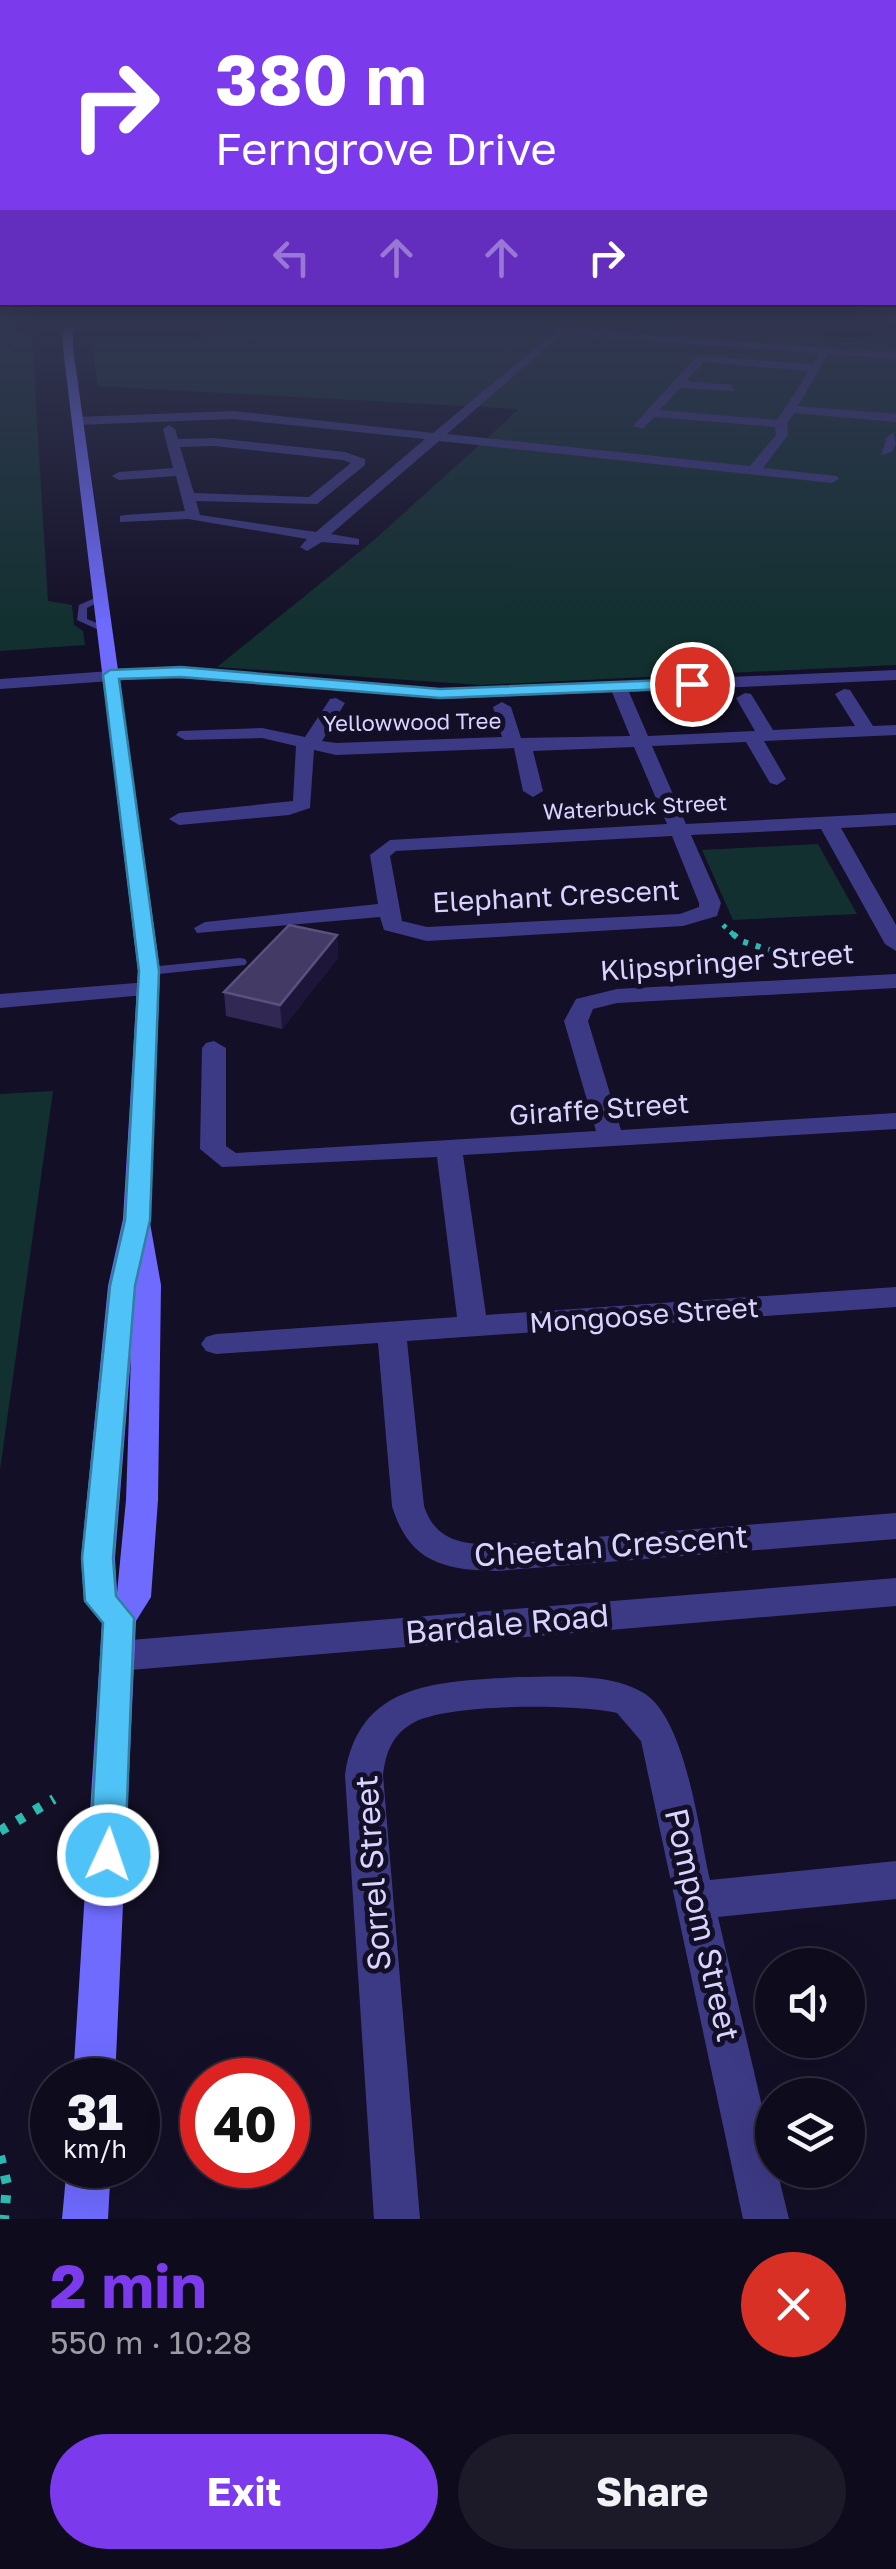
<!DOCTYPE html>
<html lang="en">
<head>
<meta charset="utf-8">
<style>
  :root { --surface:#0e0b1c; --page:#1c1929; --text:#f1f3f6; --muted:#9b9ba3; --line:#2e2b3b; --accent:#7c3aed }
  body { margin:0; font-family:"Golos Text",sans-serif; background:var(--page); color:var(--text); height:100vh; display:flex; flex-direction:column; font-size:38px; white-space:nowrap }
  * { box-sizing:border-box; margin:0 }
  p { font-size:32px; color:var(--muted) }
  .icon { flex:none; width:55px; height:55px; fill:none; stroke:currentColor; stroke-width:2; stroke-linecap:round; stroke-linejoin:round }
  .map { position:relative; height:2219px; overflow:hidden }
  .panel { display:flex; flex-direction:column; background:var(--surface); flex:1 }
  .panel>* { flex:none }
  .top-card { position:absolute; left:0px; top:0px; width:898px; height:305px; box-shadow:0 10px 40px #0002,0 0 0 2px var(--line); background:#7c3aed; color:#fff; overflow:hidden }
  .fabs { position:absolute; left:755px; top:1948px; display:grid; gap:20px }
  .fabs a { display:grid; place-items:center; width:110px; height:110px; border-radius:50%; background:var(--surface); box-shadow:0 10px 40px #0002,0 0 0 2px var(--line); font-size:50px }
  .speed { position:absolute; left:30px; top:2058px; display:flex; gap:20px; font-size:50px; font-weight:700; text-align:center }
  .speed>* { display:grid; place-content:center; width:130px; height:130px; border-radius:50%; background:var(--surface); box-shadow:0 10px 40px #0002,0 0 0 2px var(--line); line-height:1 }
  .speed small { font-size:25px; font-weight:400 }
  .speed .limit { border:15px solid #d22; background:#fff; color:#111 }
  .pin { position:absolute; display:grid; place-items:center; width:85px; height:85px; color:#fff; margin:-42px; border:5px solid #fff; border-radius:50%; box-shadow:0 2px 10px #0007 }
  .me { position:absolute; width:110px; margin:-55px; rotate:3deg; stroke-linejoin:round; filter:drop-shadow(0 0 8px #0008) }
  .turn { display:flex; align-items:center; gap:35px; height:210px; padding:0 50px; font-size:45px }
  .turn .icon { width:130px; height:130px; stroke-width:2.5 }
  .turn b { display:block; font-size:70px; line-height:85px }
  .lanes { display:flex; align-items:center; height:95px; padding:0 50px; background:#0003; justify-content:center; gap:50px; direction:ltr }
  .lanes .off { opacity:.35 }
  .round { display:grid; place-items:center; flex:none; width:105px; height:105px; border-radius:52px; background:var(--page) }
  .headline { display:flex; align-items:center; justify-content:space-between; height:170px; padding:0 50px }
  h1 { font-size:60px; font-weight:700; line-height:75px; color:var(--accent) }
  .primary-button { display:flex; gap:20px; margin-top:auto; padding:20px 50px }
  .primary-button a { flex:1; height:115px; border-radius:60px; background:var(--accent); color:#fff; font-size:40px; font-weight:700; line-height:115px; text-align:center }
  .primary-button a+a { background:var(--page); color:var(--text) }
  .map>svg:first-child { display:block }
  .green { fill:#12302f }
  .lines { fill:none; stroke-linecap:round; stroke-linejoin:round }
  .path-far2 { stroke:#2fb8b0; stroke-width:5; stroke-dasharray:4 6; stroke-linecap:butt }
  .path-far1 { stroke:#2fb8b0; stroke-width:6; stroke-dasharray:5 8; stroke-linecap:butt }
  .path { stroke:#2fb8b0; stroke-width:10; stroke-dasharray:8 12; stroke-linecap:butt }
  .lane { fill:#3d3a85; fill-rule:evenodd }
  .street { fill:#3d3a85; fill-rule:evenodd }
  .secondary { fill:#6f6bff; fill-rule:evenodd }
  .wall { fill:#312854 }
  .shaded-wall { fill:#1d163a }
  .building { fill:#433a66; stroke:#5a527e; stroke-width:2.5 }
  .route { fill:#4fc3f7; stroke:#337fa1; stroke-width:2.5 }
  .labels { text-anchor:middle; stroke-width:10; stroke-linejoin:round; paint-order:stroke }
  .far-street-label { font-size:22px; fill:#d9d4ff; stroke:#130f26 }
  .street-label { font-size:28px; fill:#d9d4ff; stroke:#130f26 }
  .near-street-label { font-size:32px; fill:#d9d4ff; stroke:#130f26 }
</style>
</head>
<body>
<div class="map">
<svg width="896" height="2219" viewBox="0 0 896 2219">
  <rect width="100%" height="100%" fill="#130f26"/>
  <g class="green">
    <polygon points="0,320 36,320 32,340 48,601 72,605 74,625 83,631 85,645 0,651"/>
    <polygon points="232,320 621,320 896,342 896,665 481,685 217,667 373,541 519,409 98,386 92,342 195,341"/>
    <polygon points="818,844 857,914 733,920 702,850"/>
    <polygon points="53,1091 0,1470 0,1094"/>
  </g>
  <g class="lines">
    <polyline class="path-far2" points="723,925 735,936"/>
    <polyline class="path-far1" points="733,934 741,941 806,962"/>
    <g class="path">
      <polyline points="0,1831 54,1799"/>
      <polyline points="0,2156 7,2184 4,2219"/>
    </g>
    <g class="lane">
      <polygon points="97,597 105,599 87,608 87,619 107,627 107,631 101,631 77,620 79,605"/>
      <polygon points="240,958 245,959 247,962 245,965 149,975 142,971 149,967"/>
    </g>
    <g class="street">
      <path d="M 560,328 L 896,353 L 896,359 L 828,354 L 798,406 L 896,414 L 896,422 L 794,413 L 787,424 L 788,435 L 763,468 L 837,476 L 839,479 L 832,483 L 439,441 L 331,534 L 359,539 L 359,545 L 322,542 L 307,551 L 300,547 L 307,539 L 188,519 L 120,522 L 120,516 L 125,515 L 185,511 L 176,476 L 119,480 L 112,476 L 119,472 L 173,468 L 163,429 L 169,425 L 175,429 L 178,439 L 214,438 L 345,452 L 365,459 L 365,465 L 317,504 L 196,501 L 200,515 L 316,532 L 425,439 L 233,419 L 77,425 L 71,421 L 77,417 L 233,411 L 433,433 ZM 562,334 L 820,354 L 813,364 L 697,356 L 633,426 L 643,429 L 654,417 L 775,427 L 776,435 L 750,466 L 447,434 ZM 704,362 L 809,371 L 777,420 L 660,410 L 680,388 L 735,391 L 731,385 L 686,381 ZM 214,446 L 343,460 L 351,463 L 309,497 L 194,493 L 180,447 Z"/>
      <polygon points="893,433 896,444 892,452 881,455 887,437"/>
      <path d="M 166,667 L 448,689 L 896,670 L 896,680 L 629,692 L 648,736 L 755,731 L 736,698 L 745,693 L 751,694 L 773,730 L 855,726 L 835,694 L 844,689 L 850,690 L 873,726 L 896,725 L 896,735 L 764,741 L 786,779 L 777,785 L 770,783 L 746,742 L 652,746 L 686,824 L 896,813 L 896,825 L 841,828 L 896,925 L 896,951 L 885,944 L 821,829 L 691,835 L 721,903 L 717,916 L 683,926 L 427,941 L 384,930 L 380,917 L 197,933 L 194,928 L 205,922 L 378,904 L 370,855 L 390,840 L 667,824 L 634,747 L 533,751 L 543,791 L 533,797 L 523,791 L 514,748 L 336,755 L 314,750 L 310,808 L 289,815 L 179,825 L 169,819 L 179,813 L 293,801 L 296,746 L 262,738 L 185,740 L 176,735 L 179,731 L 262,728 L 305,737 L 330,699 L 336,698 L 345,703 L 322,741 L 336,743 L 502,737 L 493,707 L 502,702 L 511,707 L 521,738 L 630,736 L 612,692 L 448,699 L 166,677 L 0,689 L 0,679 ZM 672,836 L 699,903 L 699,907 L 680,914 L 427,927 L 402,921 L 390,856 L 396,851 Z"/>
      <path d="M 896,974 L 896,988 L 617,1003 L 593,1009 L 588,1021 L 621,1130 L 896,1113 L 896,1129 L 463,1155 L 486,1315 L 896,1287 L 896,1307 L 407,1341 L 424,1506 C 436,1542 463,1544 497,1545 L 896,1513 L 896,1539 L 497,1571 C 443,1570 409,1562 392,1506 L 378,1343 L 216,1354 L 206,1351 L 201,1344 L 206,1337 L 216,1334 L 457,1317 L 437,1157 L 222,1167 L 200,1149 L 202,1048 L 206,1043 L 214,1041 L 226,1048 L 226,1146 L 236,1153 L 596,1131 L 564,1021 L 576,999 L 617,989 Z"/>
      <polygon points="148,982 159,989 156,994 0,1008 0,994"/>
      <polygon points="896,1578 896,1606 118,1671 106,1666 100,1656 106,1646 118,1641"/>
      <path d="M 519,1677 C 558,1677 607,1672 642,1692 C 686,1716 699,1833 710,1880 L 896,1861 L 896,1899 L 718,1917 L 772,2149 L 772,2170 L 777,2170 L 789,2219 L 743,2219 L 641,1741 L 617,1713 C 577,1704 447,1703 413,1723 C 392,1735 386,1752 383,1775 L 420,2219 L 374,2219 L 345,1775 C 359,1680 441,1682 519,1677 Z"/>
    </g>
    <g class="secondary">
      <path d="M 71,320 L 81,320 L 73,333 L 73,348 L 160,971 L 150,1223 L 161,1285 L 158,1500 L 151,1597 L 136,1621 L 115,2080 L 73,2080 L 102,1623 L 84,1601 L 81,1558 L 108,1286 L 123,1219 L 138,971 L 63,348 L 63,333 ZM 131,1356 L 126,1500 L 117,1593 L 115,1558 Z"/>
      <polygon points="67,2165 111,2165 108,2219 62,2219"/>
    </g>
  </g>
  <polygon class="wall" points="337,935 338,958 282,1029 226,1016 224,992"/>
  <polygon class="shaded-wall" points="337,935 338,958 282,1029 280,1005"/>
  <polygon class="building" points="289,925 337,935 280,1005 224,992"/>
  <linearGradient id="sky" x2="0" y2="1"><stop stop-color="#0a0815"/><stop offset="0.51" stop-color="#333752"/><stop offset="1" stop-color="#333752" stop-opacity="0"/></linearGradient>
  <rect width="896" height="630" fill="url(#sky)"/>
  <polygon class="route" points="181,667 440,689 692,679 700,684 692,688 440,698 181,677 119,679 159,971 150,1220 135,1286 113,1558 116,1596 134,1618 125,1855 120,1867 108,1871 95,1867 90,1855 103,1623 85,1601 82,1558 110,1286 125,1220 139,971 103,675 110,670"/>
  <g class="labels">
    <g class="far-street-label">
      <text transform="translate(412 722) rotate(-1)" y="8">Yellowwood Tree</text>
      <text transform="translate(635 807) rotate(-3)" y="8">Waterbuck Street</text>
    </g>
    <g class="street-label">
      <text transform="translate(556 896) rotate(-3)" y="10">Elephant Crescent</text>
      <text transform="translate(727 962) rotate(-4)" y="10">Klipspringer Street</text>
      <text transform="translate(599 1109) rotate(-4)" y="10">Giraffe Street</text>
      <text transform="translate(644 1315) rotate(-4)" y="10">Mongoose Street</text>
    </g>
    <g class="near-street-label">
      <text transform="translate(611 1546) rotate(-4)" y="11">Cheetah Crescent</text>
      <text transform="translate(507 1624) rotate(-5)" y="11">Bardale Road</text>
      <text transform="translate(373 1873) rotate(-94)" y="11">Sorrel Street</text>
      <text transform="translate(702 1925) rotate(77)" y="11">Pompom Street</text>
    </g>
  </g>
</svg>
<div class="fabs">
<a><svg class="icon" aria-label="sound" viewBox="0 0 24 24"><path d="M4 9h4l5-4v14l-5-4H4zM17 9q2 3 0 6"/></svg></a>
<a><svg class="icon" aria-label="layers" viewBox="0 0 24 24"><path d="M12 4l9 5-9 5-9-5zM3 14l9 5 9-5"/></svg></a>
</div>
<div class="speed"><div>31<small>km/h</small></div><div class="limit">40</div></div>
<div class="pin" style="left:692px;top:684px;background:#d93025"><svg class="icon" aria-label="arrive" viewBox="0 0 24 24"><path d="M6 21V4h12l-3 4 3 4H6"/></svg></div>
<svg class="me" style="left:108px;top:1855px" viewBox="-20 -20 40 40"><circle r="17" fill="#4fc3f7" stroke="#fff" stroke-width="3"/><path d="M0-11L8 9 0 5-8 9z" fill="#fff"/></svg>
<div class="top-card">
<div class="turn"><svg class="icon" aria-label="right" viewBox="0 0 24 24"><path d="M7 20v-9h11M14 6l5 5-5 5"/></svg><div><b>380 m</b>Ferngrove Drive</div></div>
<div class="lanes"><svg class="icon off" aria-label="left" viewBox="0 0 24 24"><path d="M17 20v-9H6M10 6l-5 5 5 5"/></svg><svg class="icon off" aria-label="ahead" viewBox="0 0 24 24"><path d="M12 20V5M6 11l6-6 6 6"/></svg><svg class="icon off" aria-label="ahead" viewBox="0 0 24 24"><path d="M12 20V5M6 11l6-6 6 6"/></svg><svg class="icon" aria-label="right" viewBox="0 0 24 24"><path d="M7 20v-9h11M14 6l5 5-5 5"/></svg></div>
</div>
</div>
<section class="panel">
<div class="headline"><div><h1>2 min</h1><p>550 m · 10:28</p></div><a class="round" style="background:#d93025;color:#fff"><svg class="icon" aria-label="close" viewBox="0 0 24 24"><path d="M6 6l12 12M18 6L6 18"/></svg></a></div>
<div class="primary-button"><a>Exit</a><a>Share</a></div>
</section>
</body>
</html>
